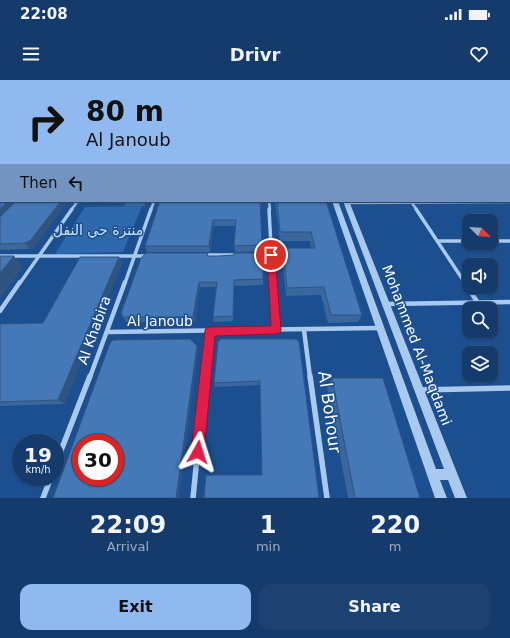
<!DOCTYPE html>
<html lang="en">
<head>
<meta charset="utf-8">
<style>
  :root { --surface:#143b6b; --page:#1d4271; --text:#f1f3f6; --muted:#9dadc1; --line:#33557e; --accent:#90b9f0 }
  body { margin:0; font-family:"DejaVu Sans",Cairo,sans-serif; background:var(--page); color:var(--text); height:100vh; display:flex; flex-direction:column; font-size:15px; white-space:nowrap }
  * { box-sizing:border-box; margin:0 }
  p { font-size:13px; color:var(--muted) }
  .icon { flex:none; width:22px; height:22px; fill:none; stroke:currentColor; stroke-width:2; stroke-linecap:round; stroke-linejoin:round }
  .map { position:relative; height:418px; overflow:hidden }
  .panel { display:flex; flex-direction:column; background:var(--surface); flex:1 }
  .panel>* { flex:none }
  .hud { position:absolute; left:0px; top:0px; width:510px; height:122px; box-shadow:0 1px 3px #0004,0 0 0 1px var(--line); background:#90b9f0; color:#111; overflow:hidden }
  .needle { width:26px; rotate:114deg }
  .fabs { position:absolute; left:462px; top:134px; display:grid; gap:8px }
  .fabs a { display:grid; place-items:center; width:36px; height:36px; border-radius:8px; background:var(--surface); box-shadow:0 1px 3px #0004,0 0 0 1px var(--line); font-size:20px }
  .speed { position:absolute; left:12px; top:354px; display:flex; gap:8px; font-size:20px; font-weight:700; text-align:center }
  .speed>* { display:grid; place-content:center; width:52px; height:52px; border-radius:50%; background:var(--surface); box-shadow:0 1px 3px #0004,0 0 0 1px var(--line); line-height:1 }
  .speed small { font-size:10px; font-weight:400 }
  .speed .limit { border:6px solid #d22; background:#fff; color:#111 }
  .pin { position:absolute; display:grid; place-items:center; width:34px; height:34px; color:#fff; margin:-17px; border:2px solid #fff; border-radius:50%; box-shadow:0 1px 4px #0007 }
  .me { position:absolute; width:44px; margin:-22px; rotate:6deg; stroke-linejoin:round; filter:drop-shadow(0 0 3px #0008) }
  .turn { display:flex; align-items:center; gap:14px; height:84px; padding:0 20px; font-size:18px }
  .turn .icon { width:52px; height:52px; stroke-width:2.5 }
  .turn b { display:block; font-size:28px; line-height:34px }
  .then { display:flex; align-items:center; height:38px; padding:0 20px; background:#0003; gap:8px; font-size:15px }
  .eta { display:flex; justify-content:space-evenly; align-items:center; height:68px; text-align:center }
  .eta b { font-size:24px; font-weight:600; line-height:28px }
  .primary-button { display:flex; gap:8px; margin-top:auto; padding:8px 20px }
  .primary-button a { flex:1; height:46px; border-radius:12px; background:var(--accent); color:#111; font-size:16px; font-weight:600; line-height:46px; text-align:center }
  .primary-button a+a { background:var(--page); color:var(--text) }
  .status { display:flex; justify-content:space-between; align-items:center; height:28px; padding:0 20px; background:var(--surface); direction:ltr }
  .status svg { height:11px; fill:currentColor }
  header { display:flex; justify-content:space-between; align-items:center; height:52px; padding:0 20px; background:var(--surface); font-size:18px; font-weight:600 }
  .map>svg:first-child { display:block }
  .green { fill:#2e69ad }
  .lines { fill:none; stroke-linecap:round; stroke-linejoin:round }
  .minor-far3 { stroke:#a9c9ee; stroke-width:2.5 }
  .minor-far2 { stroke:#a9c9ee; stroke-width:3.5 }
  .minor-far1 { stroke:#a9c9ee; stroke-width:4.5 }
  .minor { stroke:#a9c9ee; stroke-width:5.5 }
  .tertiary { fill:#a9c9ee; fill-rule:evenodd }
  .wall { fill:#3a679d }
  .shaded-wall { fill:#305480 }
  .building { fill:#4478b7; stroke:#305480; fill-rule:evenodd }
  .route { fill:#e11d48; stroke:#92132f }
  .labels { text-anchor:middle; stroke-width:3; stroke-linejoin:round; paint-order:stroke }
  .park-label { font-size:14px; fill:#cfe3fa; stroke:#1b4f8f }
  .street-label { font-size:14px; fill:#fff; stroke:#1b4f8f }
  .near-street-label { font-size:17px; fill:#fff; stroke:#1b4f8f }
</style>
</head>
<body>
<div class="status"><b>22:08</b><svg viewBox="0 0 49 12"><path d="M0 12V9h3v3zM5 12V6h3v6zM10 12V3h3v9zM15 12V0h3v12zM26 1h20v11H26zM47 4h2v5h-2z"/></svg></div>
<header><svg class="icon" aria-label="menu" viewBox="0 0 24 24"><path d="M4 6h16M4 12h16M4 18h16"/></svg>Drivr<svg class="icon" aria-label="heart" viewBox="0 0 24 24"><path d="M12 20l-8-8c-3-5 5-10 8-4 3-6 11-1 8 4z"/></svg></header>
<div class="map">
<svg width="510" height="418" viewBox="0 0 510 418">
  <rect width="100%" height="100%" fill="#1b4f8f"/>
  <polygon class="green" points="142,126 123,172 55,174 85,127"/>
  <g class="lines">
    <g class="minor-far3">
      <polyline points="153,121 161,121"/>
      <polyline points="269,121 270,130"/>
      <polyline points="347,123 510,122"/>
      <polyline points="412,123 417,130"/>
      <polyline points="71,130 78,121"/>
      <polyline points="151,130 154,121"/>
    </g>
    <g class="minor-far2">
      <polyline points="269,129 273,203"/>
      <polyline points="416,129 465,203"/>
      <polyline points="438,161 469,161"/>
      <polyline points="491,161 510,161"/>
      <polyline points="204,175 238,175"/>
      <polyline points="254,175 271,175"/>
      <polyline points="0,176 148,176"/>
      <polyline points="20,203 72,129"/>
      <polyline points="125,203 151,129"/>
    </g>
    <g class="minor-far1">
      <polyline points="273,202 276,250"/>
      <polyline points="464,202 478,223"/>
      <polyline points="386,224 510,222"/>
      <polyline points="0,231 20,202"/>
      <polyline points="304,250 310,297"/>
      <polyline points="108,252 380,248"/>
      <polyline points="90,297 125,202"/>
      <polyline points="205,297 210,251"/>
    </g>
    <g class="minor">
      <polyline points="310,296 327,418"/>
      <polyline points="419,310 510,308"/>
      <polyline points="55,386 90,296"/>
      <polyline points="43,418 51,397"/>
      <polyline points="193,418 205,296"/>
    </g>
    <polygon class="tertiary" points="332,121 338,121 436,389 444,389 343,121 349,121 467,418 455,418 448,400 440,400 447,418 435,418"/>
  </g>
  <g class="wall">
    <polygon points="0,96 35,167 30,169 0,170"/>
    <polygon points="124,121 147,121 145,126 125,126"/>
    <polygon points="260,121 261,171 235,172 234,166 236,146 214,146 210,172 147,172 145,166"/>
    <polygon points="275,121 326,121 362,235 358,242 328,243 321,215 286,216 282,176 283,168 311,168 310,161 280,161"/>
    <polygon points="208,173 208,176 263,199 263,205 234,206 233,241 214,242 213,237 216,207 200,207 195,242 126,242 123,237"/>
    <polygon points="119,177 122,183 103,228 64,324 0,326 0,244 43,243"/>
    <polygon points="295,259 262,395 260,305 215,307 214,303"/>
    <polygon points="332,298 420,418 348,418 327,306"/>
  </g>
  <g class="shaded-wall">
    <polygon points="8,121 18,121 0,139 0,129"/>
    <polygon points="61,121 68,121 35,167 30,169 25,163"/>
    <polygon points="144,121 147,121 145,126"/>
    <polygon points="213,140 214,146 210,172 209,166"/>
    <polygon points="14,176 23,187 0,219 0,193"/>
    <polygon points="119,177 122,183 103,228 64,324 58,320 99,223"/>
    <polygon points="199,202 200,207 195,242 193,237"/>
    <polygon points="197,266 198,271 179,418 176,418"/>
  </g>
  <g class="building">
    <polygon points="0,96 1,96 1,121 8,121 0,129"/>
    <polygon points="16,121 61,121 30,161 25,163 0,164 0,137"/>
    <polygon points="160,121 260,121 262,165 234,166 236,140 213,140 209,166 145,166"/>
    <polygon points="277,121 326,121 362,235 331,235 324,207 287,208 283,168 315,168 311,152 280,152"/>
    <polygon points="146,173 208,173 207,176 219,176 234,175 234,173 253,173 263,177 263,199 234,200 233,236 213,237 217,202 199,202 193,237 123,237 121,233 141,178"/>
    <polygon points="0,176 14,176 0,193"/>
    <polygon points="80,177 119,177 99,223 58,320 0,322 0,244 43,243"/>
    <path d="M 190,259 L 197,266 L 176,418 L 53,418 L 110,263 L 113,260 ZM 81,363 L 115,363 L 115,397 L 81,397 Z"/>
    <polygon points="221,259 295,259 299,261 319,418 204,418 206,395 262,395 260,301 214,303 218,262"/>
    <polygon points="332,298 383,298 420,418 355,418"/>
  </g>
  <linearGradient id="sky" x2="0" y2="1"><stop stop-color="#0f2b4f"/><stop offset="0.55" stop-color="#39639b"/><stop offset="1" stop-color="#39639b" stop-opacity="0"/></linearGradient>
  <rect width="510" height="132" fill="url(#sky)"/>
  <polygon class="route" points="271,172 275,175 281,250 280,253 276,254 215,256 204,372 202,377 198,379 193,377 191,372 205,251 206,248 210,247 271,246 267,175"/>
  <g class="labels">
    <g class="park-label">
      <text x="98" y="155">منتزة حي النفل</text>
    </g>
    <g class="street-label">
      <text x="160" y="246">Al Janoub</text>
      <text transform="translate(94 250) rotate(-70)" y="5">Al Khabira</text>
      <text transform="translate(417 265) rotate(69)" y="5">Mohammed Al-Maqdami</text>
    </g>
    <g class="near-street-label">
      <text transform="translate(330 332) rotate(82)" y="6">Al Bohour</text>
    </g>
  </g>
</svg>
<div class="fabs">
<a><svg class="needle" viewBox="-14 -14 28 28"><path d="M0-13l5 13h-10z" fill="#e53935"/><path d="M0 13l5-13h-10z" fill="#9dadc1"/></svg></a>
<a><svg class="icon" aria-label="sound" viewBox="0 0 24 24"><path d="M4 9h4l5-4v14l-5-4H4zM17 9q2 3 0 6"/></svg></a>
<a><svg class="icon" aria-label="search" viewBox="0 0 24 24"><circle cx="10" cy="10" r="6"/><path d="M15 15l6 6"/></svg></a>
<a><svg class="icon" aria-label="layers" viewBox="0 0 24 24"><path d="M12 4l9 5-9 5-9-5zM3 14l9 5 9-5"/></svg></a>
</div>
<div class="speed"><div>19<small>km/h</small></div><div class="limit">30</div></div>
<div class="pin" style="left:271px;top:175px;background:#d93025"><svg class="icon" aria-label="arrive" viewBox="0 0 24 24"><path d="M6 21V4h12l-3 4 3 4H6"/></svg></div>
<svg class="me" style="left:198px;top:372px" viewBox="-20 -20 40 40"><path d="M0-17L14 15 0 8-14 15z" fill="#e11d48" stroke="#fff" stroke-width="4"/></svg>
<div class="hud">
<div class="turn"><svg class="icon" aria-label="right" viewBox="0 0 24 24"><path d="M7 20v-9h11M14 6l5 5-5 5"/></svg><div><b>80 m</b>Al Janoub</div></div>
<div class="then">Then<svg class="icon" aria-label="left" viewBox="0 0 24 24"><path d="M17 20v-9H6M10 6l-5 5 5 5"/></svg></div>
</div>
</div>
<section class="panel">
<div class="eta">
<div><b>22:09</b><p>Arrival</p></div>
<div><b>1</b><p>min</p></div>
<div><b>220</b><p>m</p></div>
</div>
<div class="primary-button"><a>Exit</a><a>Share</a></div>
</section>
</body>
</html>
